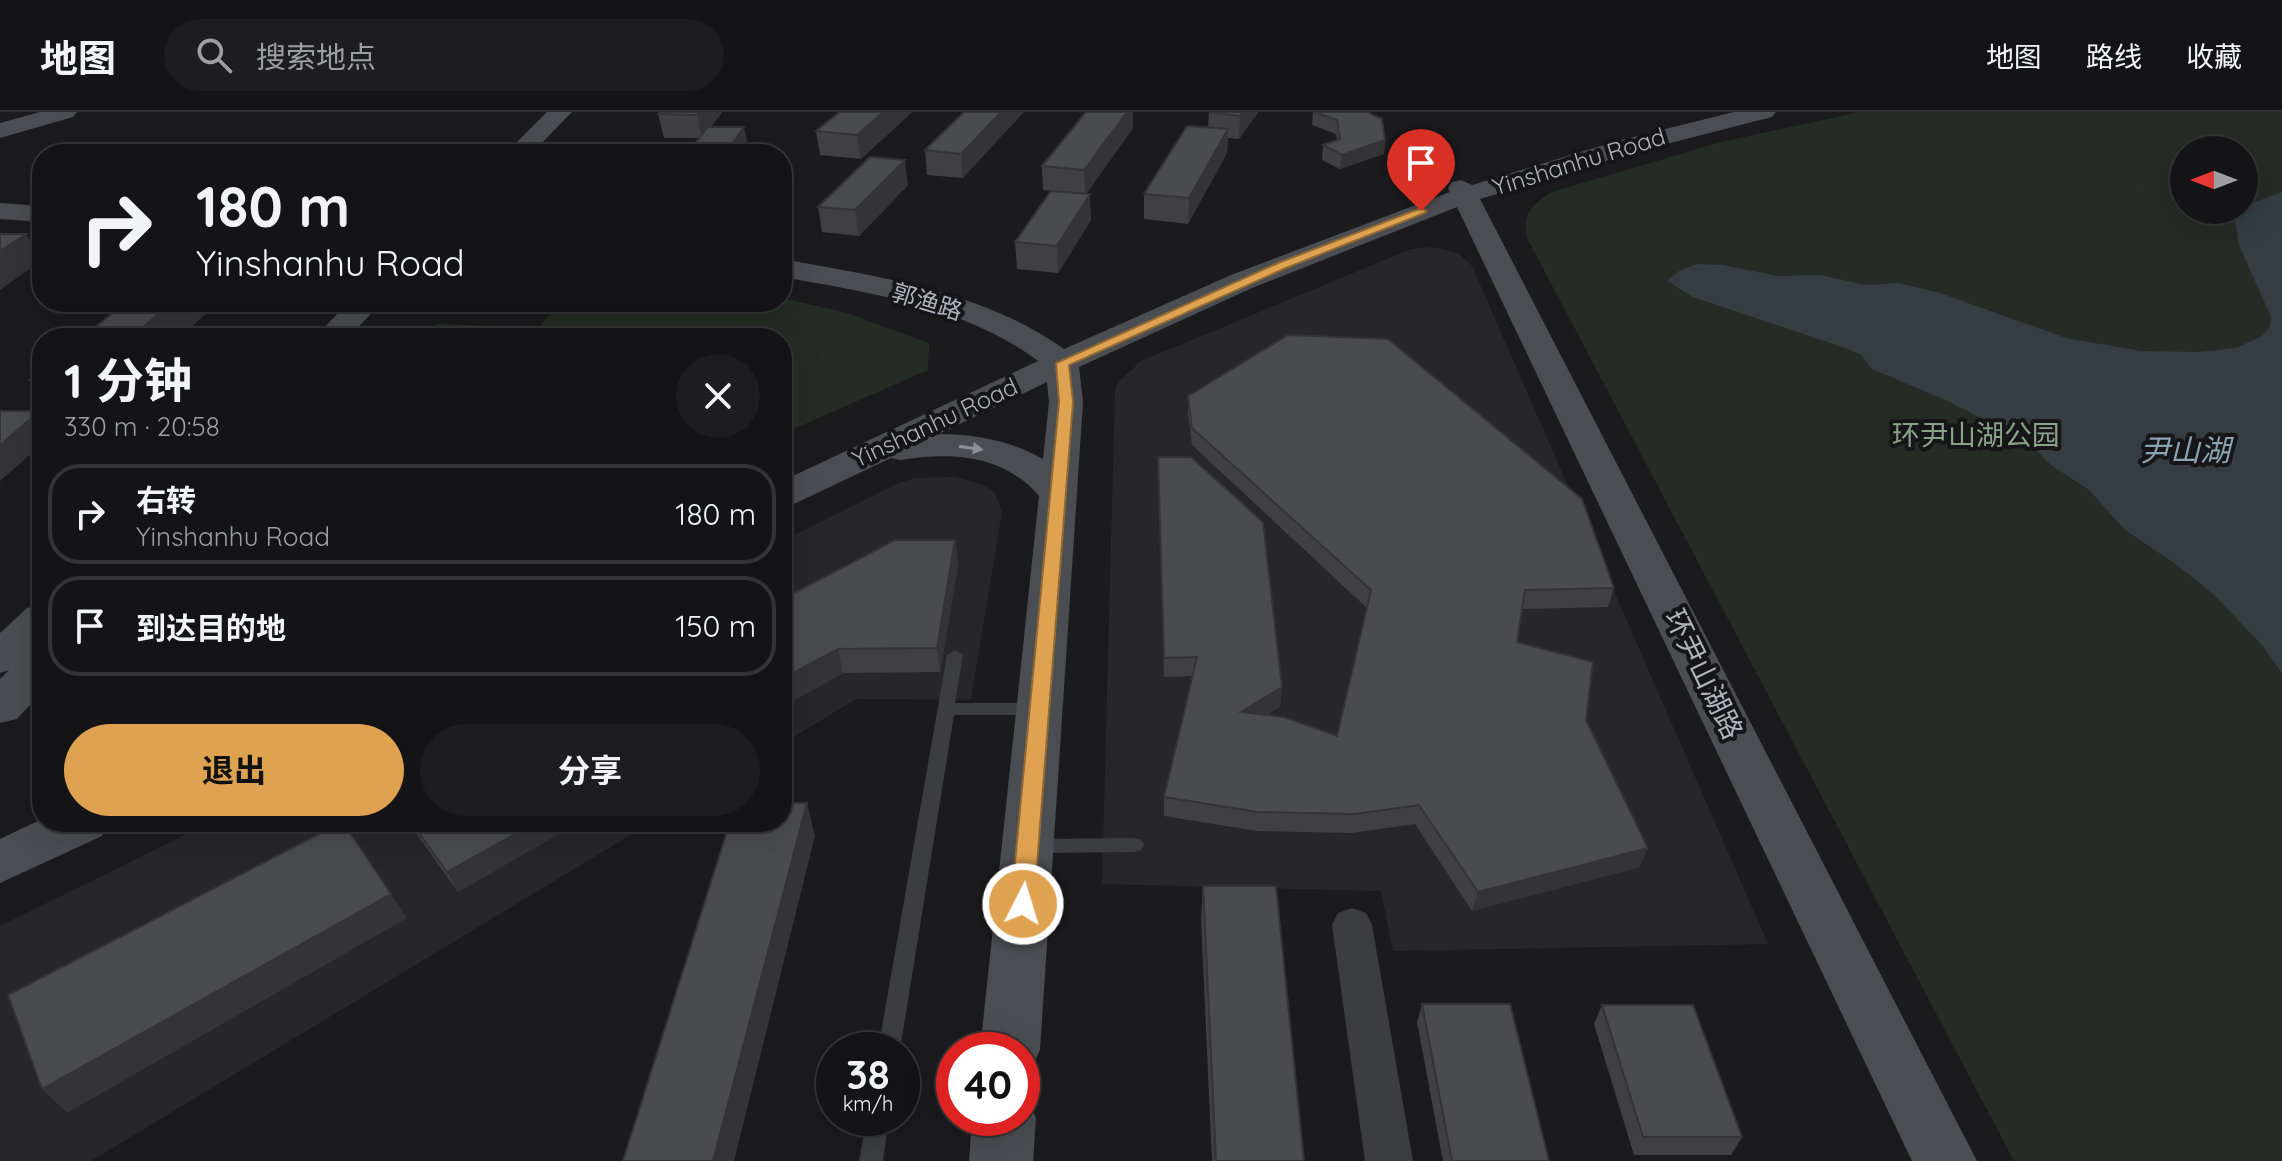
<!DOCTYPE html>
<html lang="zh">
<head>
<meta charset="utf-8">
<style>
  :root { --surface:#141416; --page:#1d1d1f; --text:#f1f3f6; --muted:#9d9ea1; --line:#333335; --accent:#dfa250 }
  body { margin:0; font-family:Quicksand,"Noto Sans SC",sans-serif; background:var(--page); color:var(--text); height:100vh; display:flex; flex-direction:column; font-size:30px; white-space:nowrap }
  * { box-sizing:border-box; margin:0 }
  p { font-size:26px; color:var(--muted) }
  .icon { flex:none; width:44px; height:44px; fill:none; stroke:currentColor; stroke-width:2; stroke-linecap:round; stroke-linejoin:round }
  .map { position:relative; flex:1; overflow:hidden }
  .sheet { position:absolute; left:32px; top:216px; width:760px; height:504px; display:flex; flex-direction:column; background:var(--surface); border-radius:32px; box-shadow:0 8px 32px #0002,0 0 0 2px var(--line) }
  .sheet>* { flex:none }
  .top-card { position:absolute; left:32px; top:32px; width:760px; height:168px; border-radius:32px; box-shadow:0 8px 32px #0002,0 0 0 2px var(--line); background:#141416; color:var(--text); overflow:hidden }
  .needle { width:52px; rotate:270deg }
  .controls { position:absolute; left:2170px; top:24px; display:grid; gap:16px }
  .controls a { display:grid; place-items:center; width:88px; height:88px; border-radius:50%; background:var(--surface); box-shadow:0 8px 32px #0002,0 0 0 2px var(--line); font-size:40px }
  .speed { position:absolute; left:816px; top:920px; display:flex; gap:16px; font-size:40px; font-weight:700; text-align:center }
  .speed>* { display:grid; place-content:center; width:104px; height:104px; border-radius:50%; background:var(--surface); box-shadow:0 8px 32px #0002,0 0 0 2px var(--line); line-height:1 }
  .speed small { font-size:20px; font-weight:400 }
  .speed .limit { border:12px solid #d22; background:#fff; color:#111 }
  .pin { position:absolute; display:grid; place-items:center; width:68px; height:68px; color:#fff; margin:-82px -34px; border-radius:50% 50% 50% 0; rotate:-45deg; box-shadow:0 0 8px #0007 }
  .pin .icon { rotate:45deg }
  .me { position:absolute; width:88px; margin:-44px; rotate:5deg; stroke-linejoin:round; filter:drop-shadow(0 0 6px #0008) }
  .turn { display:flex; align-items:center; gap:28px; height:168px; padding:0 32px; font-size:36px }
  .turn .icon { width:104px; height:104px; stroke-width:2.5 }
  .turn b { display:block; font-size:56px; line-height:68px }
  .round { display:grid; place-items:center; flex:none; width:84px; height:84px; border-radius:42px; background:var(--page) }
  .headline { display:flex; align-items:center; justify-content:space-between; height:136px; padding:0 32px }
  h1 { font-size:48px; font-weight:700; line-height:60px }
  .cta { display:flex; gap:16px; margin-top:auto; padding:16px 32px }
  .cta a { flex:1; height:92px; border-radius:48px; background:var(--accent); color:#111; font-size:32px; font-weight:700; line-height:92px; text-align:center }
  .cta a+a { background:var(--page); color:var(--text) }
  ul { padding:0; list-style:none }
  li { display:flex; align-items:center; gap:24px; height:100px; margin:0 16px 12px; padding:0 16px; border:4px solid var(--line); border-radius:32px }
  li div { flex:1 }
  li b { display:block; font-size:30px }
  li em { font-style:normal }
  header { display:flex; align-items:center; gap:48px; box-sizing:border-box; height:112px; padding:0 40px; background:var(--surface); border-bottom:2px solid var(--line) }
  header strong { font-size:38px }
  nav { display:flex; gap:44px; margin-inline-start:auto; font-size:28px }
  .search { width:560px; height:72px; background:var(--page); display:flex; align-items:center; gap:20px; box-sizing:border-box; padding:0 28px; border-radius:44px; color:var(--muted); font-size:30px }
  .map>svg:first-child { display:block }
  .built { fill:#27272a }
  .green { fill:#252c25; fill-rule:evenodd }
  .water { fill:#343d42 }
  .lines { fill:none; stroke-linecap:round; stroke-linejoin:round }
  .lane { fill:#3c3d41; fill-rule:evenodd }
  .street { fill:#3c3d41; fill-rule:evenodd }
  .secondary { fill:#4a4d51; fill-rule:evenodd }
  .wall { fill:#404044 }
  .shaded-wall { fill:#343437 }
  .building { fill:#4a4b4f; stroke:#343437; stroke-width:2 }
  .oneway { fill:#8c8f96 }
  .route { fill:#dfa250; stroke:#916934; stroke-width:2 }
  .labels { text-anchor:middle; stroke-width:8; stroke-linejoin:round; paint-order:stroke }
  .far-street-label { font-size:24px; fill:#afb3bb; stroke:#161618 }
  .park-label { font-size:28px; fill:#89a388; stroke:#161618 }
  .street-label { font-size:28px; fill:#afb3bb; stroke:#161618 }
  .water-label { font-size:30px; font-style:italic; fill:#8aa3b1; stroke:#161618 }
</style>
</head>
<body>
<header>
<strong>地图</strong>
<div class="search"><svg class="icon" aria-label="search" viewBox="0 0 24 24"><circle cx="10" cy="10" r="6"/><path d="M15 15l6 6"/></svg>搜索地点</div>
<nav><a>地图</a><a>路线</a><a>收藏</a></nav>
</header>
<div class="map">
<svg width="2282" height="1049" viewBox="0 0 2282 1049">
  <rect width="100%" height="100%" fill="#1b1b1d"/>
  <g class="built">
    <polygon points="1431,135 1458,141 1472,154 1768,832 1393,839 1381,779 1102,772 1115,278 1119,269 1141,249 1411,137"/>
    <polygon points="955,365 983,373 995,381 1002,399 971,588 856,587 782,632 782,429 899,371 915,366"/>
    <polygon points="211,710 652,710 91,1049 0,1049 0,814"/>
  </g>
  <g class="green">
    <path d="M 1860,0 L 2282,0 L 2282,1049 L 2014,1049 L 1527,126 C 1522,102 1532,92 1552,80 L 1721,30 ZM 2184,38 L 2244,38 L 2244,98 L 2184,98 Z"/>
    <polygon points="782,186 847,201 929,231 928,258 782,322 782,226 423,226 436,212 539,215 560,190 782,190"/>
  </g>
  <polygon class="water" points="2282,80 2282,561 2262,533 2214,483 2177,453 2125,418 2089,378 2051,353 2034,336 2001,316 1943,287 1872,257 1861,243 1848,237 1693,185 1667,169 1679,159 1697,152 1723,153 1778,164 1820,163 1866,173 1898,171 1940,181 2066,226 2141,239 2199,240 2236,236 2262,224 2270,214 2271,205 2239,133 2235,107 2250,92"/>
  <g class="lines">
    <g class="lane">
      <polygon points="955,538 963,543 955,591 1037,591 1043,593 1046,597 1043,601 1037,603 954,603 900,938 878,938 947,543"/>
      <polygon points="1134,726 1141,728 1144,733 1141,738 1134,740 1033,741 1026,739 1023,734 1026,729 1033,727"/>
      <polygon points="867,1006 889,1006 883,1049 859,1049"/>
    </g>
    <polygon class="street" points="1352,796 1366,801 1372,813 1413,1049 1365,1049 1332,813 1338,801"/>
    <g class="secondary">
      <polygon points="40,0 77,0 73,5 0,26 0,11"/>
      <polygon points="547,0 572,0 531,42 505,42"/>
      <path d="M 1734,0 L 1776,0 L 1772,5 L 1635,40 L 1480,87 L 1977,1049 L 1912,1049 L 1457,95 L 1252,176 L 1079,255 L 1083,290 L 1040,938 L 1031,957 L 1022,961 L 1022,938 L 980,938 L 1039,384 C 1003,342 951,340 900,348 L 891,346 L 796,391 L 782,395 L 782,369 L 1038,249 C 967,195 867,180 782,165 L 782,147 C 876,164 985,180 1064,237 L 1231,163 L 1450,80 L 1448,76 L 1452,70 L 1461,68 L 1472,73 L 1617,29 ZM 1047,270 L 1049,290 L 1043,347 C 1012,329 975,322 939,322 Z"/>
      <polygon points="0,91 42,94 42,110 0,107"/>
      <polygon points="349,190 382,190 348,226 314,226"/>
      <polygon points="42,492 42,531 32,541 42,538 42,580 17,607 0,611 0,567 9,558 0,561 0,521 27,496"/>
      <polygon points="42,707 42,710 110,710 102,724 0,771 0,727"/>
      <polygon points="1022,983 1026,985 1036,1006 1033,1049 969,1049 972,1006 1022,1006"/>
    </g>
  </g>
  <g class="wall">
    <polygon points="722,0 711,15 749,39 699,26 664,26 658,2"/>
    <polygon points="912,0 861,47 820,43 816,19"/>
    <polygon points="964,0 963,66 927,63 925,38"/>
    <polygon points="1086,0 1133,0 1133,16 1086,82 1091,108 1058,161 1017,157 1015,130 1051,79 1043,78 1042,54"/>
    <polygon points="1209,0 1258,0 1239,27 1228,26 1227,41 1188,112 1144,107 1144,82 1208,16"/>
    <polygon points="1313,0 1367,0 1385,28 1384,42 1340,57 1322,48 1323,33 1337,28 1336,22 1312,13"/>
    <polygon points="908,73 859,124 822,120 818,95"/>
    <polygon points="42,258 42,287 30,268"/>
    <polygon points="1188,284 1614,476 1608,495 1522,497 1517,530 1586,608 1640,755 1472,799 1415,712 1351,721 1257,719 1164,704 1164,685 1193,564 1164,565 1158,345 1282,575 1280,594 1267,603 1337,624 1367,496 1192,333 1188,301"/>
    <polygon points="955,428 958,452 940,560 843,561 782,595 782,487"/>
    <polygon points="408,710 579,710 458,780"/>
    <polygon points="1203,774 1304,1049 1212,1049 1201,807"/>
    <polygon points="1422,892 1549,1049 1443,1049 1417,910"/>
    <polygon points="1602,893 1742,1025 1731,1043 1634,1043 1594,912"/>
  </g>
  <g class="shaded-wall">
    <polygon points="699,0 722,0 702,26 697,3"/>
    <polygon points="883,0 912,0 861,47 857,23"/>
    <polygon points="1001,0 1024,0 963,66 961,42"/>
    <polygon points="1127,0 1133,0 1133,16 1085,83 1084,58"/>
    <polygon points="1243,0 1258,0 1239,27 1240,4"/>
    <polygon points="744,15 749,39 747,42 725,42"/>
    <polygon points="1228,17 1227,41 1188,112 1189,86"/>
    <polygon points="1385,28 1384,42 1340,57 1342,43"/>
    <polygon points="905,48 908,73 859,124 855,98"/>
    <polygon points="1090,82 1091,108 1058,161 1057,134"/>
    <polygon points="26,122 42,148 0,178 0,139"/>
    <polygon points="173,190 219,190 179,226 130,226"/>
    <polygon points="40,299 42,302 42,332 0,369 0,333"/>
    <polygon points="955,428 958,452 940,560 937,536"/>
    <polygon points="838,537 843,561 782,595 782,567"/>
    <polygon points="1282,575 1280,594 1240,619 1241,600"/>
    <polygon points="807,691 815,724 734,1049 713,1049"/>
    <polygon points="537,710 579,710 458,780 447,760"/>
    <polygon points="1648,736 1640,755 1472,799 1478,780"/>
    <polygon points="391,782 407,806 67,1001 42,977"/>
  </g>
  <g class="building">
    <polygon points="660,0 699,0 697,3 658,2"/>
    <polygon points="840,0 883,0 857,23 816,19"/>
    <polygon points="964,0 1001,0 961,42 925,38"/>
    <polygon points="1086,0 1127,0 1084,58 1042,54"/>
    <polygon points="1209,0 1243,0 1240,4"/>
    <polygon points="1314,0 1367,0 1382,7 1385,28 1342,43 1323,33 1340,27 1337,8"/>
    <polygon points="1187,14 1228,17 1189,86 1144,82"/>
    <polygon points="708,15 744,15 725,42 687,42"/>
    <polygon points="870,45 905,48 855,98 818,95"/>
    <polygon points="1051,79 1090,82 1057,134 1015,130"/>
    <polygon points="0,122 26,122 0,139"/>
    <polygon points="126,190 173,190 130,226 82,226"/>
    <polygon points="1288,223 1388,227 1582,387 1614,476 1525,478 1517,530 1593,550 1586,608 1648,736 1478,780 1419,693 1355,702 1258,700 1164,685 1197,545 1164,546 1158,345 1191,345 1263,410 1282,575 1241,600 1284,605 1337,624 1371,478 1192,316 1188,284"/>
    <polygon points="42,258 42,268 30,268"/>
    <polygon points="0,299 40,299 0,333"/>
    <polygon points="895,428 955,428 937,536 838,537 782,567 782,487"/>
    <polygon points="782,691 807,691 713,1049 623,1049 730,710 782,710"/>
    <polygon points="342,710 343,710 391,782 42,977 8,883"/>
    <polygon points="411,710 537,710 447,760"/>
    <polygon points="1203,774 1276,774 1304,1049 1216,1049"/>
    <polygon points="1422,892 1510,892 1549,1049 1452,1049"/>
    <polygon points="1602,893 1693,893 1742,1025 1643,1025"/>
  </g>
  <defs><path id="oneway-solid" d="M-6-.8H1V-3.2L6.5 0L1 3.2V.8H-6Z" transform="scale(2)"/></defs>
  <use class="oneway" href="#oneway-solid" transform="translate(971 336) rotate(8)"/>
  <polygon class="route" points="1421,96 1427,99 1425,101 1286,156 1069,253 1073,290 1034,792 1031,799 1023,802 1015,799 1011,792 1059,290 1056,251 1278,151"/>
  <g class="labels">
    <g class="far-street-label">
      <text transform="translate(1579 50) rotate(-17)" y="8">Yinshanhu Road</text>
      <text transform="translate(927 190) rotate(17)" y="8">郭渔路</text>
      <text transform="translate(935 311) rotate(-25)" y="8">Yinshanhu Road</text>
    </g>
    <g class="park-label">
      <text x="1976" y="333">环尹山湖公园</text>
    </g>
    <g class="street-label">
      <text transform="translate(1704 562) rotate(64)" y="10">环尹山湖路</text>
    </g>
    <g class="water-label">
      <text x="2185" y="349">尹山湖</text>
    </g>
  </g>
</svg>
<div class="controls">
<a><svg class="needle" viewBox="-14 -14 28 28"><path d="M0-13l5 13h-10z" fill="#e53935"/><path d="M0 13l5-13h-10z" fill="#9d9ea1"/></svg></a>
</div>
<div class="speed"><div>38<small>km/h</small></div><div class="limit">40</div></div>
<div class="pin" style="left:1421px;top:99px;background:#d93025"><svg class="icon" aria-label="arrive" viewBox="0 0 24 24"><path d="M6 21V4h12l-3 4 3 4H6"/></svg></div>
<svg class="me" style="left:1023px;top:792px" viewBox="-20 -20 40 40"><circle r="17" fill="#dfa250" stroke="#fff" stroke-width="3"/><path d="M0-11L8 9 0 5-8 9z" fill="#fff"/></svg>
<div class="top-card">
<div class="turn"><svg class="icon" aria-label="right" viewBox="0 0 24 24"><path d="M7 20v-9h11M14 6l5 5-5 5"/></svg><div><b>180 m</b>Yinshanhu Road</div></div>
</div>
<section class="sheet">
<div class="headline"><div><h1>1 分钟</h1><p>330 m · 20:58</p></div><a class="round"><svg class="icon" aria-label="close" viewBox="0 0 24 24"><path d="M6 6l12 12M18 6L6 18"/></svg></a></div>
<ul>
<li><svg class="icon" aria-label="right" viewBox="0 0 24 24"><path d="M7 20v-9h11M14 6l5 5-5 5"/></svg><div><b>右转</b><p>Yinshanhu Road</p></div><em>180 m</em></li>
<li><svg class="icon" aria-label="arrive" viewBox="0 0 24 24"><path d="M6 21V4h12l-3 4 3 4H6"/></svg><div><b>到达目的地</b></div><em>150 m</em></li>
</ul>
<div class="cta"><a>退出</a><a>分享</a></div>
</section>
</div>
</body>
</html>
